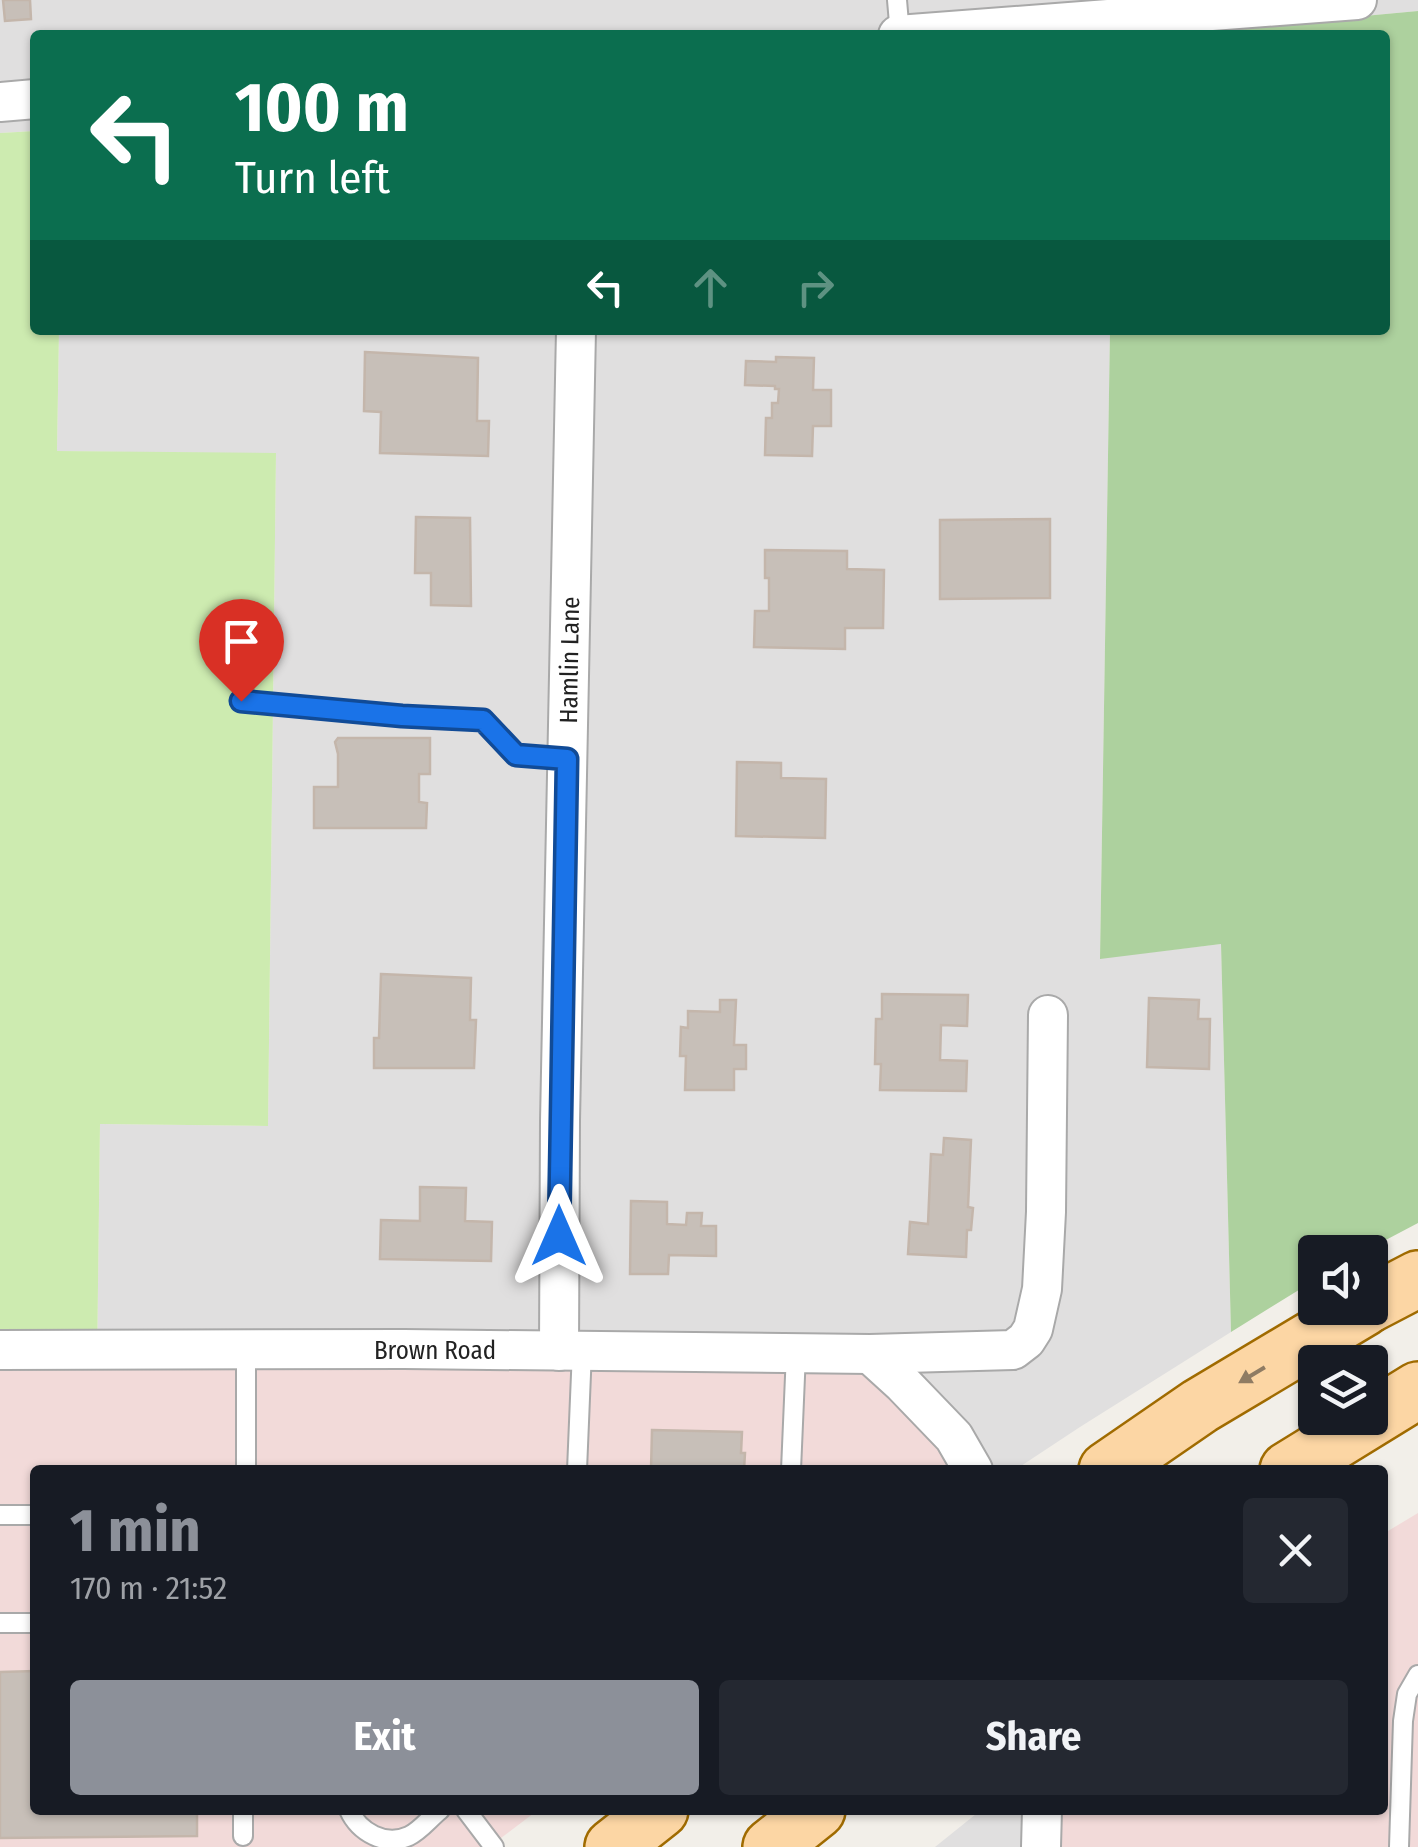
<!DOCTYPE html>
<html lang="en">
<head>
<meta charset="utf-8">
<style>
  :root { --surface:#171b24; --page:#242831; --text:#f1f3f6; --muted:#9ea1a6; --accent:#8c9099 }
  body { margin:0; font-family:"Fira Sans Condensed",sans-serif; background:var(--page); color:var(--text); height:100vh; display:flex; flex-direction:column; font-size:38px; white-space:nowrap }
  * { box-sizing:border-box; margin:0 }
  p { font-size:32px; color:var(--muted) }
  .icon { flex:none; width:55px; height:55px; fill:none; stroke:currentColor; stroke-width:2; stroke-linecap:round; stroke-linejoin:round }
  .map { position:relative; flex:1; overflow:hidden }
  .panel { position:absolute; left:30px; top:1465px; width:1358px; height:350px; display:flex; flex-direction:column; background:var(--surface); border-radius:10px; box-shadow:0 2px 8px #0004 }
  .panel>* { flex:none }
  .banner { position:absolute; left:30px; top:30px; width:1360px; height:305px; border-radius:10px; box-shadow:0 2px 8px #0004; background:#0b6e4f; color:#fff; overflow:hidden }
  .fabs { position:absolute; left:1298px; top:1235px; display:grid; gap:20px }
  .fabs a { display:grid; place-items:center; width:90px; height:90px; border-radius:10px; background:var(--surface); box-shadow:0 2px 8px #0004; font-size:50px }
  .pin { position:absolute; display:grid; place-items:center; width:85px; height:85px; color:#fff; margin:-102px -42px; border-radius:50% 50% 50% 0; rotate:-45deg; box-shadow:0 0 10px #0007 }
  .pin .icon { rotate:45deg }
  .me { position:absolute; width:110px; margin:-55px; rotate:0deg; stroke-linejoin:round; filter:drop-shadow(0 0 8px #0008) }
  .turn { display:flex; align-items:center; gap:35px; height:210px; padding:0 40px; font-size:45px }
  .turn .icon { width:130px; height:130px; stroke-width:2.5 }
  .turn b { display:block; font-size:70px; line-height:85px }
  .lanes { display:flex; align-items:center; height:95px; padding:0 40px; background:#0003; justify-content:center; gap:50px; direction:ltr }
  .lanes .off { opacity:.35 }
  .round { display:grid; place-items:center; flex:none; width:105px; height:105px; border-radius:10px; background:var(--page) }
  .overview { display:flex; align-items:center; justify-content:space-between; height:170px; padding:0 40px }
  h1 { font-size:60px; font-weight:700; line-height:75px; color:var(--accent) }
  .primary-button { display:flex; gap:20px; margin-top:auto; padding:20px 40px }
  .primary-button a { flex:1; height:115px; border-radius:10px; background:var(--accent); color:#fff; font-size:40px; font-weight:700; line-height:115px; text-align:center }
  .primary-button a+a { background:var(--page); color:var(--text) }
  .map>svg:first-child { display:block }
  .residential { fill:#e0dfdf }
  .commercial { fill:#f2dad9 }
  .grass { fill:#cdebb0 }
  .forest { fill:#add19e }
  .building { fill:#c7bfb8; stroke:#c4b6ab; stroke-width:2.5 }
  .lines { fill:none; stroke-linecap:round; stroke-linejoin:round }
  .service-casing { stroke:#a9a9a9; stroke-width:22 }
  .minor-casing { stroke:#a9a9a9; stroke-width:42 }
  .primary-casing { stroke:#a06b00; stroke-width:60 }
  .service { stroke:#fff; stroke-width:18 }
  .minor { stroke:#fff; stroke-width:38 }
  .primary { stroke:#fcd6a4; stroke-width:55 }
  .oneway { fill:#8f7c63 }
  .route-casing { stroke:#114b97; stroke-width:25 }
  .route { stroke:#1a73e8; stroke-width:18 }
  .labels { text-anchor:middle; stroke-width:10; stroke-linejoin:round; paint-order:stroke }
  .street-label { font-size:25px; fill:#222; stroke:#fff }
</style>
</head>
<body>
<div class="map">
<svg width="1418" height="1847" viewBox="0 0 1418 1847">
  <rect width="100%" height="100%" fill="#f2efe9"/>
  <g class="residential">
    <polygon points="0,0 1418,0 1418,11 1158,35 35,35 35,131 0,133"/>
    <polygon points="59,330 1110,330 1100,958 1221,944 1231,1332 1080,1427 1015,1470 997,1470 876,1371 97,1366 100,1124 268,1126 276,454 57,451"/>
    <polygon points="981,1810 1043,1810 1043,1847 935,1847"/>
  </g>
  <g class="commercial">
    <polygon points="0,1365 877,1371 997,1470 35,1470 35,1810 538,1810 489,1847 0,1847"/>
    <polygon points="1418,1513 1418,1847 1043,1847 1043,1810 1382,1810 1383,1534"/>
  </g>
  <polygon class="grass" points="35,131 35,330 59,330 57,451 276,453 268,1126 100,1124 97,1366 0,1365 0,133"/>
  <polygon class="forest" points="1418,11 1418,1223 1363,1252 1315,1252 1315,1280 1231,1332 1221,944 1100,959 1110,330 1385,330 1385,35 1158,35"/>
  <g class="building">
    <polygon points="3,0 30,0 31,19 5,21"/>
    <polygon points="365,352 478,358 477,421 489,421 488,456 380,453 381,412 364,411"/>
    <polygon points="776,357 814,358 813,390 831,390 831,426 813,426 812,456 765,455 766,418 772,418 772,403 778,403 779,389 775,389 775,386 745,385 746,361 776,362"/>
    <polygon points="416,517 470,518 471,606 431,605 431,573 415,573"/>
    <polygon points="1050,519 1050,598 940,599 940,520"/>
    <polygon points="765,550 847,551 847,569 884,570 883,628 845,628 845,649 754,647 755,611 769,611 769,578 765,578"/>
    <polygon points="338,738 430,738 430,774 419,774 419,802 427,803 426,828 314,828 314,787 338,787 338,754 335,742"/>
    <polygon points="737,762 781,763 781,778 826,779 825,838 736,836"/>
    <polygon points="381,974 471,978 470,1020 476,1020 474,1068 374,1068 374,1038 379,1038"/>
    <polygon points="882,994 968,995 967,1026 941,1025 940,1060 967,1061 966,1091 880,1090 881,1064 875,1064 876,1019 882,1019"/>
    <polygon points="1149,998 1199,1000 1198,1019 1210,1019 1209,1069 1147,1067"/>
    <polygon points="720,1000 736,1000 734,1045 746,1045 746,1069 734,1069 734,1090 685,1090 686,1056 680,1056 681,1027 688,1028 688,1011 720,1012"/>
    <polygon points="944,1138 971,1140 968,1207 973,1208 971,1230 967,1230 966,1257 908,1254 910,1222 928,1224 931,1154 943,1155"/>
    <polygon points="420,1187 466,1188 465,1221 492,1222 491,1261 380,1259 381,1220 420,1221"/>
    <polygon points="631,1201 667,1202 667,1224 686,1225 687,1213 702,1213 701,1226 716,1226 716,1256 669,1255 668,1274 630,1274"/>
    <polygon points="652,1430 742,1432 741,1453 745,1453 744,1470 651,1470"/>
    <polygon points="35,1671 35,1810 197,1810 197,1836 0,1838 0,1672"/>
  </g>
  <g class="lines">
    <g class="service-casing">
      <g id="service">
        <polyline points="897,0 900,35"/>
        <polyline points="241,701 402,716 483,720 516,755 567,759"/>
        <polyline points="246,1470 246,1350"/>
        <polyline points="577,1470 582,1350"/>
        <polyline points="791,1470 796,1353"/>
        <polyline points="0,1515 35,1515"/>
        <polyline points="0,1623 35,1623"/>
        <path d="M 349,1810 C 359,1832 385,1847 409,1836 C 420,1831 430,1818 440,1810"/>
        <polyline points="466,1810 494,1847"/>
        <polyline points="243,1836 243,1810"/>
        <polyline points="1399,1847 1403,1721 1407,1694 1418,1675"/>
      </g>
    </g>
    <g class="minor-casing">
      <g id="minor">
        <polyline points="898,35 1357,0"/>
        <polyline points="0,102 35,99"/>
        <polyline points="0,1350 404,1349 870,1354 1013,1350 1026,1340 1033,1329 1042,1289 1046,1212 1048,1015"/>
        <polyline points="559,1351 560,1121 576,330"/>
        <polyline points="870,1354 903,1384 954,1437 973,1470"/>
        <polyline points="1041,1847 1042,1810"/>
      </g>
    </g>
    <g class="primary-casing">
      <g id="primary">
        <polyline points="1370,1304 1418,1279"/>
        <polyline points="1107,1470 1200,1406 1364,1308"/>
        <polyline points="1288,1470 1418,1390"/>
        <polyline points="613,1847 660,1810"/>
        <polyline points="771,1847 817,1810"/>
      </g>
    </g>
    <use href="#service" class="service"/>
    <use href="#minor" class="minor"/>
    <use href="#primary" class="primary"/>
  </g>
  <defs><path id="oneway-solid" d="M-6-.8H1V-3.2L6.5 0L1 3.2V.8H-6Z" transform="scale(2.5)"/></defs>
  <use class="oneway" href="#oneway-solid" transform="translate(1252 1375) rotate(149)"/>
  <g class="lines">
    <g class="route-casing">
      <polyline id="route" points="241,701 402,716 483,720 516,755 567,759 559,1236"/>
    </g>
    <use href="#route" class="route"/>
  </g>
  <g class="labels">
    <g class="street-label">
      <text transform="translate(569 660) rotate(-89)" y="9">Hamlin Lane</text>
      <text x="435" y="1359">Brown Road</text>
    </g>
  </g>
</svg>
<div class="fabs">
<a><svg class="icon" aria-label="sound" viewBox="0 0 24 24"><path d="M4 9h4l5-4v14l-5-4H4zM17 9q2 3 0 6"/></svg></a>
<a><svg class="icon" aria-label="layers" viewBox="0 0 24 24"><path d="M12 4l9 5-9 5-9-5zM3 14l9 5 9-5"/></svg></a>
</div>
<div class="pin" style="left:241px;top:701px;background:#d93025"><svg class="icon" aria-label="arrive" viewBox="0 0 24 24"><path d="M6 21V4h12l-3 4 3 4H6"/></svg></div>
<svg class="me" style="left:559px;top:1236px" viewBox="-20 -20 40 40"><path d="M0-17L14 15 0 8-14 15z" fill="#1a73e8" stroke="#fff" stroke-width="4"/></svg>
<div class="banner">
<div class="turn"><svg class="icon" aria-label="left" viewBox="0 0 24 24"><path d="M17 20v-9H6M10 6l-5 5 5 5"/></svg><div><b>100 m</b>Turn left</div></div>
<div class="lanes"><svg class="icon" aria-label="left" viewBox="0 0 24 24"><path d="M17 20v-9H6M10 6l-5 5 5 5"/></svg><svg class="icon off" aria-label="ahead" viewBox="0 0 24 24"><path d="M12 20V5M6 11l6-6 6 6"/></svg><svg class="icon off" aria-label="right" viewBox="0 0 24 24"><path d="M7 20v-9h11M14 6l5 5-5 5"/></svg></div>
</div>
<section class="panel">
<div class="overview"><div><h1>1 min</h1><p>170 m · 21:52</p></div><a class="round"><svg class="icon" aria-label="close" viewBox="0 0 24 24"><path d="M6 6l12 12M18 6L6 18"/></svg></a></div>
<div class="primary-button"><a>Exit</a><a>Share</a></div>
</section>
</div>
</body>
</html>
